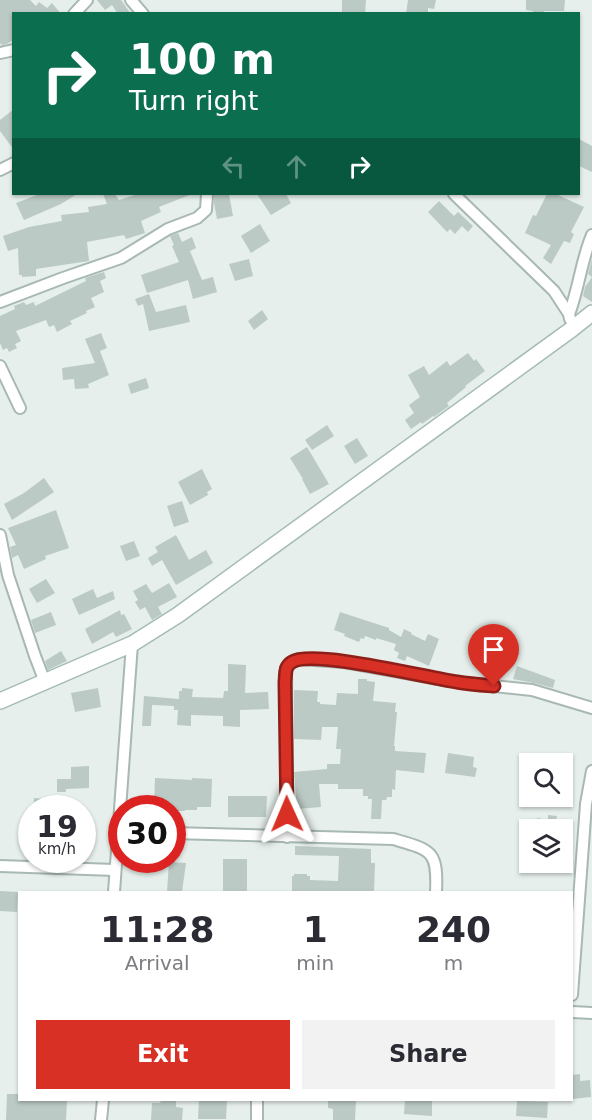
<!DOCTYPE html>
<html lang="en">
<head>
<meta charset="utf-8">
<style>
  :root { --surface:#fff; --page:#f2f2f3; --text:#2b2b33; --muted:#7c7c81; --accent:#d93025 }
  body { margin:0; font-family:"DejaVu Sans",sans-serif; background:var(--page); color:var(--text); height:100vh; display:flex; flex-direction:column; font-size:22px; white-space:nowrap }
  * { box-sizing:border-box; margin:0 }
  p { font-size:20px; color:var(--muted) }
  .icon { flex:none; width:33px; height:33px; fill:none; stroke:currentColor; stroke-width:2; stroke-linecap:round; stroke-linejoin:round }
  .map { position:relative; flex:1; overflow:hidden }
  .panel { position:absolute; left:18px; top:891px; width:555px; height:210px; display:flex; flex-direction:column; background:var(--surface); border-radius:0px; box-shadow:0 2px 4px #0004 }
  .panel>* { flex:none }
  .hud { position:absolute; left:12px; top:12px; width:568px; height:183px; border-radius:0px; box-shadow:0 2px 4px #0004; background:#0b6e4f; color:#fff; overflow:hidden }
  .tools { position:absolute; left:519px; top:753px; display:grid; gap:12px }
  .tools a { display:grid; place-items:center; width:54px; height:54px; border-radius:0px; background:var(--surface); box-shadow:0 2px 4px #0004; font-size:30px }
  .speed { position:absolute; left:18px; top:795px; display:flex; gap:12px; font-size:30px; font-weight:700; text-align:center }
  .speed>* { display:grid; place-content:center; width:78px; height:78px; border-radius:50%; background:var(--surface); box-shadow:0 2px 4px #0004; line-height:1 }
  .speed small { font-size:15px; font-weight:400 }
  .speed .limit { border:9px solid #d22; background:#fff; color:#111 }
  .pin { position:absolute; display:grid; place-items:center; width:51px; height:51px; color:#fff; margin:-62px -26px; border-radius:50% 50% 50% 0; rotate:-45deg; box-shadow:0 0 6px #0007 }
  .pin .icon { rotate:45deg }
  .me { position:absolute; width:66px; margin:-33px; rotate:359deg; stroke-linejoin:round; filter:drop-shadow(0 0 4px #0008) }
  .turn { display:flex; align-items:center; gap:21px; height:126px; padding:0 18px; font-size:27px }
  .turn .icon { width:78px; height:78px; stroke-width:2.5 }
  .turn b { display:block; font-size:42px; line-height:51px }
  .lanes { display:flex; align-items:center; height:57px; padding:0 18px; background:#0003; justify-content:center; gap:30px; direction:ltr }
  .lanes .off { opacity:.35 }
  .eta { display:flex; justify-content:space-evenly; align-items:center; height:102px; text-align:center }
  .eta b { font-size:36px; font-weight:700; line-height:42px }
  .action { display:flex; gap:12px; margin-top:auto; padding:12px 18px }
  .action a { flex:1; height:69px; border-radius:0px; background:var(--accent); color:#fff; font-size:24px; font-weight:700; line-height:69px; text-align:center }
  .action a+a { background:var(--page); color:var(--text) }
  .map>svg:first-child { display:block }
  .building { fill:#bbcac4 }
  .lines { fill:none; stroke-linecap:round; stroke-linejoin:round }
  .street-casing { stroke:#a8b8b2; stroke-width:14 }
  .secondary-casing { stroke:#a4bbb3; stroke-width:18 }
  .street { stroke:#fff; stroke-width:10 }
  .secondary { stroke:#fff; stroke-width:15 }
  .route-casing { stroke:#8d1f18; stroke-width:15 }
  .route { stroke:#d93025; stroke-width:10 }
</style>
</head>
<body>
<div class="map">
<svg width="592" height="1120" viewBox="0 0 592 1120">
  <rect width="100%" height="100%" fill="#e6efeb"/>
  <g class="building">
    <polygon points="0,0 30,0 36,6 39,2 47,8 52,3 61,14 14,14 14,39 7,44 2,45 0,43"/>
    <polygon points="97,0 121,0 131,14 118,14 112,5 105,10"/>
    <polygon points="342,0 366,0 365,14 342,14"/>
    <polygon points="408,0 436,0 434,9 428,8 428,14 406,14"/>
    <polygon points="526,0 565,0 564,11 544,11 544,14 533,13 533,11 526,10"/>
    <polygon points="14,109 14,150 0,131 0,120"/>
    <polygon points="579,139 592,146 592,172 579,166"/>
    <polygon points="40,194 77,194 61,204 24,220 16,203"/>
    <polygon points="103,194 115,194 119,200 138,194 192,194 159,207 161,212 141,221 145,233 126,239 124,235 87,242 89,261 36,269 36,276 22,277 22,275 19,275 18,248 8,251 3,236 29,227 62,221 61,215 89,212 88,207 107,204"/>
    <polygon points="214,194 229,194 233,216 217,219 214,203"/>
    <polygon points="257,194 286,194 291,203 271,215"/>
    <polygon points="547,194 556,194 584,207 571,232 574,234 570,243 564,241 551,264 543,258 551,245 525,233 533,215 536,216"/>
    <polygon points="439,201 454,216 458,212 473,226 468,232 462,226 455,234 450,229 447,232 428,212"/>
    <polygon points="260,224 270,241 251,253 241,236"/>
    <polygon points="178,233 182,242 192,237 196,248 190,251 202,280 213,277 217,292 193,299 188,280 147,293 141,275 179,262 172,246 174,245 170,236"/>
    <polygon points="249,259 253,276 235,281 229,264"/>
    <polygon points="592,259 592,258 592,302 583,296 585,287 592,277 588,274"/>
    <polygon points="104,272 106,278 100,281 104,292 91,298 95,307 86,311 87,313 70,321 72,324 57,332 54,325 49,327 46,320 16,331 21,341 15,344 17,348 9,352 7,348 3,350 0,343 0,316 15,309 14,306 24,302 26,305 34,302 35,306 86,281 85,278"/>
    <polygon points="149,294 156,312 186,305 190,322 149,331 143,304 138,306 135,299"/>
    <polygon points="262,310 268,319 254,330 248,321"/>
    <polygon points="101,333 107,348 100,351 109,375 88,384 89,388 75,389 74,379 63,380 62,368 95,363 85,339"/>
    <polygon points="468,353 474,361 476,359 485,371 465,386 466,387 447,403 449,406 434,417 433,416 422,424 421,422 411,429 405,420 414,413 409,405 420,397 408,375 424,366 429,375 447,361 450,366"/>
    <polygon points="146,378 149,388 131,394 128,384"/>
    <polygon points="327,425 334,436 312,450 305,440"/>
    <polygon points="357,438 368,456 355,464 344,446"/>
    <polygon points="307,447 329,484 310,494 302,479 303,479 290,458"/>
    <polygon points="202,469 212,489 207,492 208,495 190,505 178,482"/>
    <polygon points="44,478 54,492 12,520 4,504 24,493"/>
    <polygon points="182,501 189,522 174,527 167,506"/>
    <polygon points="56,510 69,548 45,556 46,559 24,569 18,555 12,558 10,547 16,545 8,528"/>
    <polygon points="176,535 189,560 206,550 213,563 176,585 162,560 152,566 148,558 158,552 155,547"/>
    <polygon points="134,541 140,556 126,561 120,546"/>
    <polygon points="46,579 55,593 37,603 29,589"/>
    <polygon points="169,583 177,597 158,607 162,614 152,620 145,607 140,610 135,602 138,600 133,591 146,584 152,593"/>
    <polygon points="93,589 97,598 113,591 115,599 79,615 72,599"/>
    <polygon points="120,610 121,615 124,614 132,629 116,637 113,632 92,644 85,629"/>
    <polygon points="51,612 56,625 35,633 31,620"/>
    <polygon points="340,612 389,628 389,630 401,637 404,629 412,633 411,634 425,641 428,634 439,639 429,666 407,656 405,661 397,658 399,653 394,650 396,644 376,638 376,640 365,636 364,639 361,638 359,642 344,636 345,634 334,630"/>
    <polygon points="61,651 67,661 48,670 45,661"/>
    <polygon points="228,664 246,665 245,693 268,692 269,709 240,710 240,727 223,726 223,716 191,715 191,726 177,725 178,710 174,710 174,706 152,705 151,726 142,726 144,696 179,699 179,691 182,691 182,688 193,689 192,697 223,698 224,691 228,691"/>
    <polygon points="517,666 555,680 553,688 534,683 513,679"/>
    <polygon points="358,679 367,679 367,681 375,682 373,701 396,703 395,712 397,712 394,746 395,746 395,751 426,753 424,773 396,770 395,790 392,789 392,797 387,797 386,800 382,800 381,819 371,819 372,799 368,799 368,796 363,796 363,789 338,789 338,784 319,784 321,807 297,809 294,772 327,769 327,764 340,764 341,749 336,749 338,727 322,727 321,740 294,739 294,690 318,691 317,702 320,702 320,704 336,705 337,693 358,694"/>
    <polygon points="98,688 101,707 75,712 71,693"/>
    <polygon points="448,753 474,757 473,767 477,768 475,777 445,773"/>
    <polygon points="89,766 89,788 66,789 66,792 57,792 57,779 71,779 71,767"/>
    <polygon points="155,778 192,780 192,778 212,779 211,807 197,807 197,810 185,810 185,811 172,811 172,808 154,808"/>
    <polygon points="228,796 267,796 266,817 228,817"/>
    <polygon points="34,798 57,800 57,808 33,808"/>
    <polygon points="548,815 557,816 554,830 535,830 537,818 548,820"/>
    <polygon points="295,846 371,849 371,863 375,863 374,892 292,892 292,876 294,876 294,874 307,874 307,876 310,876 310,880 338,881 339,856 295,855"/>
    <rect x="223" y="859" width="24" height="33"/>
    <polygon points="169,862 186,863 182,892 167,892"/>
    <polygon points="0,891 18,892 17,912 0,911"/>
    <polygon points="580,1074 580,1081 590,1080 591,1097 572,1099 572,1075"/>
    <polygon points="7,1094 20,1094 20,1100 67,1100 66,1120 6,1120"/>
    <polygon points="161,1100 176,1100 176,1107 183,1108 182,1120 151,1120 152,1103 160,1103"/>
    <polygon points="199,1100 227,1100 226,1119 198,1119"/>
    <polygon points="328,1100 356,1100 355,1120 333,1120 333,1109 328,1108"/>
    <polygon points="405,1100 432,1100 432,1116 404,1114"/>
    <polygon points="517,1101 548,1102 547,1118 516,1116"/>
  </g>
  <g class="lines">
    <g class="street-casing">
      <g id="street">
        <polyline points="131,0 143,14"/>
        <polyline points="74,14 87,0"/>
        <polyline points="0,53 14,50"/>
        <polyline points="0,170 14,163"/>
        <polyline points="454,194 554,291 569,314"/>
        <polyline points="0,302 63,278 121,258 168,229 197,218 206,210 207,194"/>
        <path d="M 570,319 L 569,314 C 579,288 581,261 592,235"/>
        <polyline points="0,366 20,408"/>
        <polyline points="0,535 8,575 35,656 45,682"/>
        <path d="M 172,833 L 393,839 C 431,850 438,850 436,892"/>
        <polyline points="287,837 286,668 290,663 299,659 344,662 456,682 532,690 592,708"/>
        <polyline points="0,866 115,870"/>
        <polyline points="114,892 132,644"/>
        <polyline points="572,995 586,804 592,771"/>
        <polyline points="572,1012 592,1013"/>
        <polyline points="257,1100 257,1120"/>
        <polyline points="101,1120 103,1100"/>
      </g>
    </g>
    <g class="secondary-casing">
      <polyline id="secondary" points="0,701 132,644 178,615 572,329 592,313"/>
    </g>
    <use href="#street" class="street"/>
    <use href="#secondary" class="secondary"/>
  </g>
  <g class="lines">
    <g class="route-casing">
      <path id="route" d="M 287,814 L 285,682 C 286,674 284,667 292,662 C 313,649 428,678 457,682 C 469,684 482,685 494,686"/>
    </g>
    <use href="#route" class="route"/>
  </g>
</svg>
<div class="tools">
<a><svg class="icon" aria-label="search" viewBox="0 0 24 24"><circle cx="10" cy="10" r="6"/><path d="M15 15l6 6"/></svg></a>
<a><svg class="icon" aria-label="layers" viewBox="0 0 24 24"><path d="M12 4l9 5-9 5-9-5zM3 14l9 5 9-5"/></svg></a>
</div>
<div class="speed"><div>19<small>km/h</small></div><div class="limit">30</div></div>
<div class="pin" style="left:494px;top:686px;background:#d93025"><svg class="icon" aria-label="arrive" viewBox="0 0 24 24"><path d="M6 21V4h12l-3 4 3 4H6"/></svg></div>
<svg class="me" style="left:287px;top:814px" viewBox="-20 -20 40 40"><path d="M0-17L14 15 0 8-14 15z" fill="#d93025" stroke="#fff" stroke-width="4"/></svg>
<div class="hud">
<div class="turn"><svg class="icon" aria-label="right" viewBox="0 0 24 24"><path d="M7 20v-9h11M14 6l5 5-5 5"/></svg><div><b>100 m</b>Turn right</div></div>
<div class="lanes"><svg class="icon off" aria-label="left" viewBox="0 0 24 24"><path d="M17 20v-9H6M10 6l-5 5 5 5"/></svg><svg class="icon off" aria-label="ahead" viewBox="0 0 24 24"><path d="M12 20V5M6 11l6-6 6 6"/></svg><svg class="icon" aria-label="right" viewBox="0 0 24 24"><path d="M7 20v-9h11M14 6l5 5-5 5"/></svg></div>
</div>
<section class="panel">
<div class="eta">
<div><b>11:28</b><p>Arrival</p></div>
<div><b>1</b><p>min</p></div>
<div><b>240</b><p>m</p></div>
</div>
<div class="action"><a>Exit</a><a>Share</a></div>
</section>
</div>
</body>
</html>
